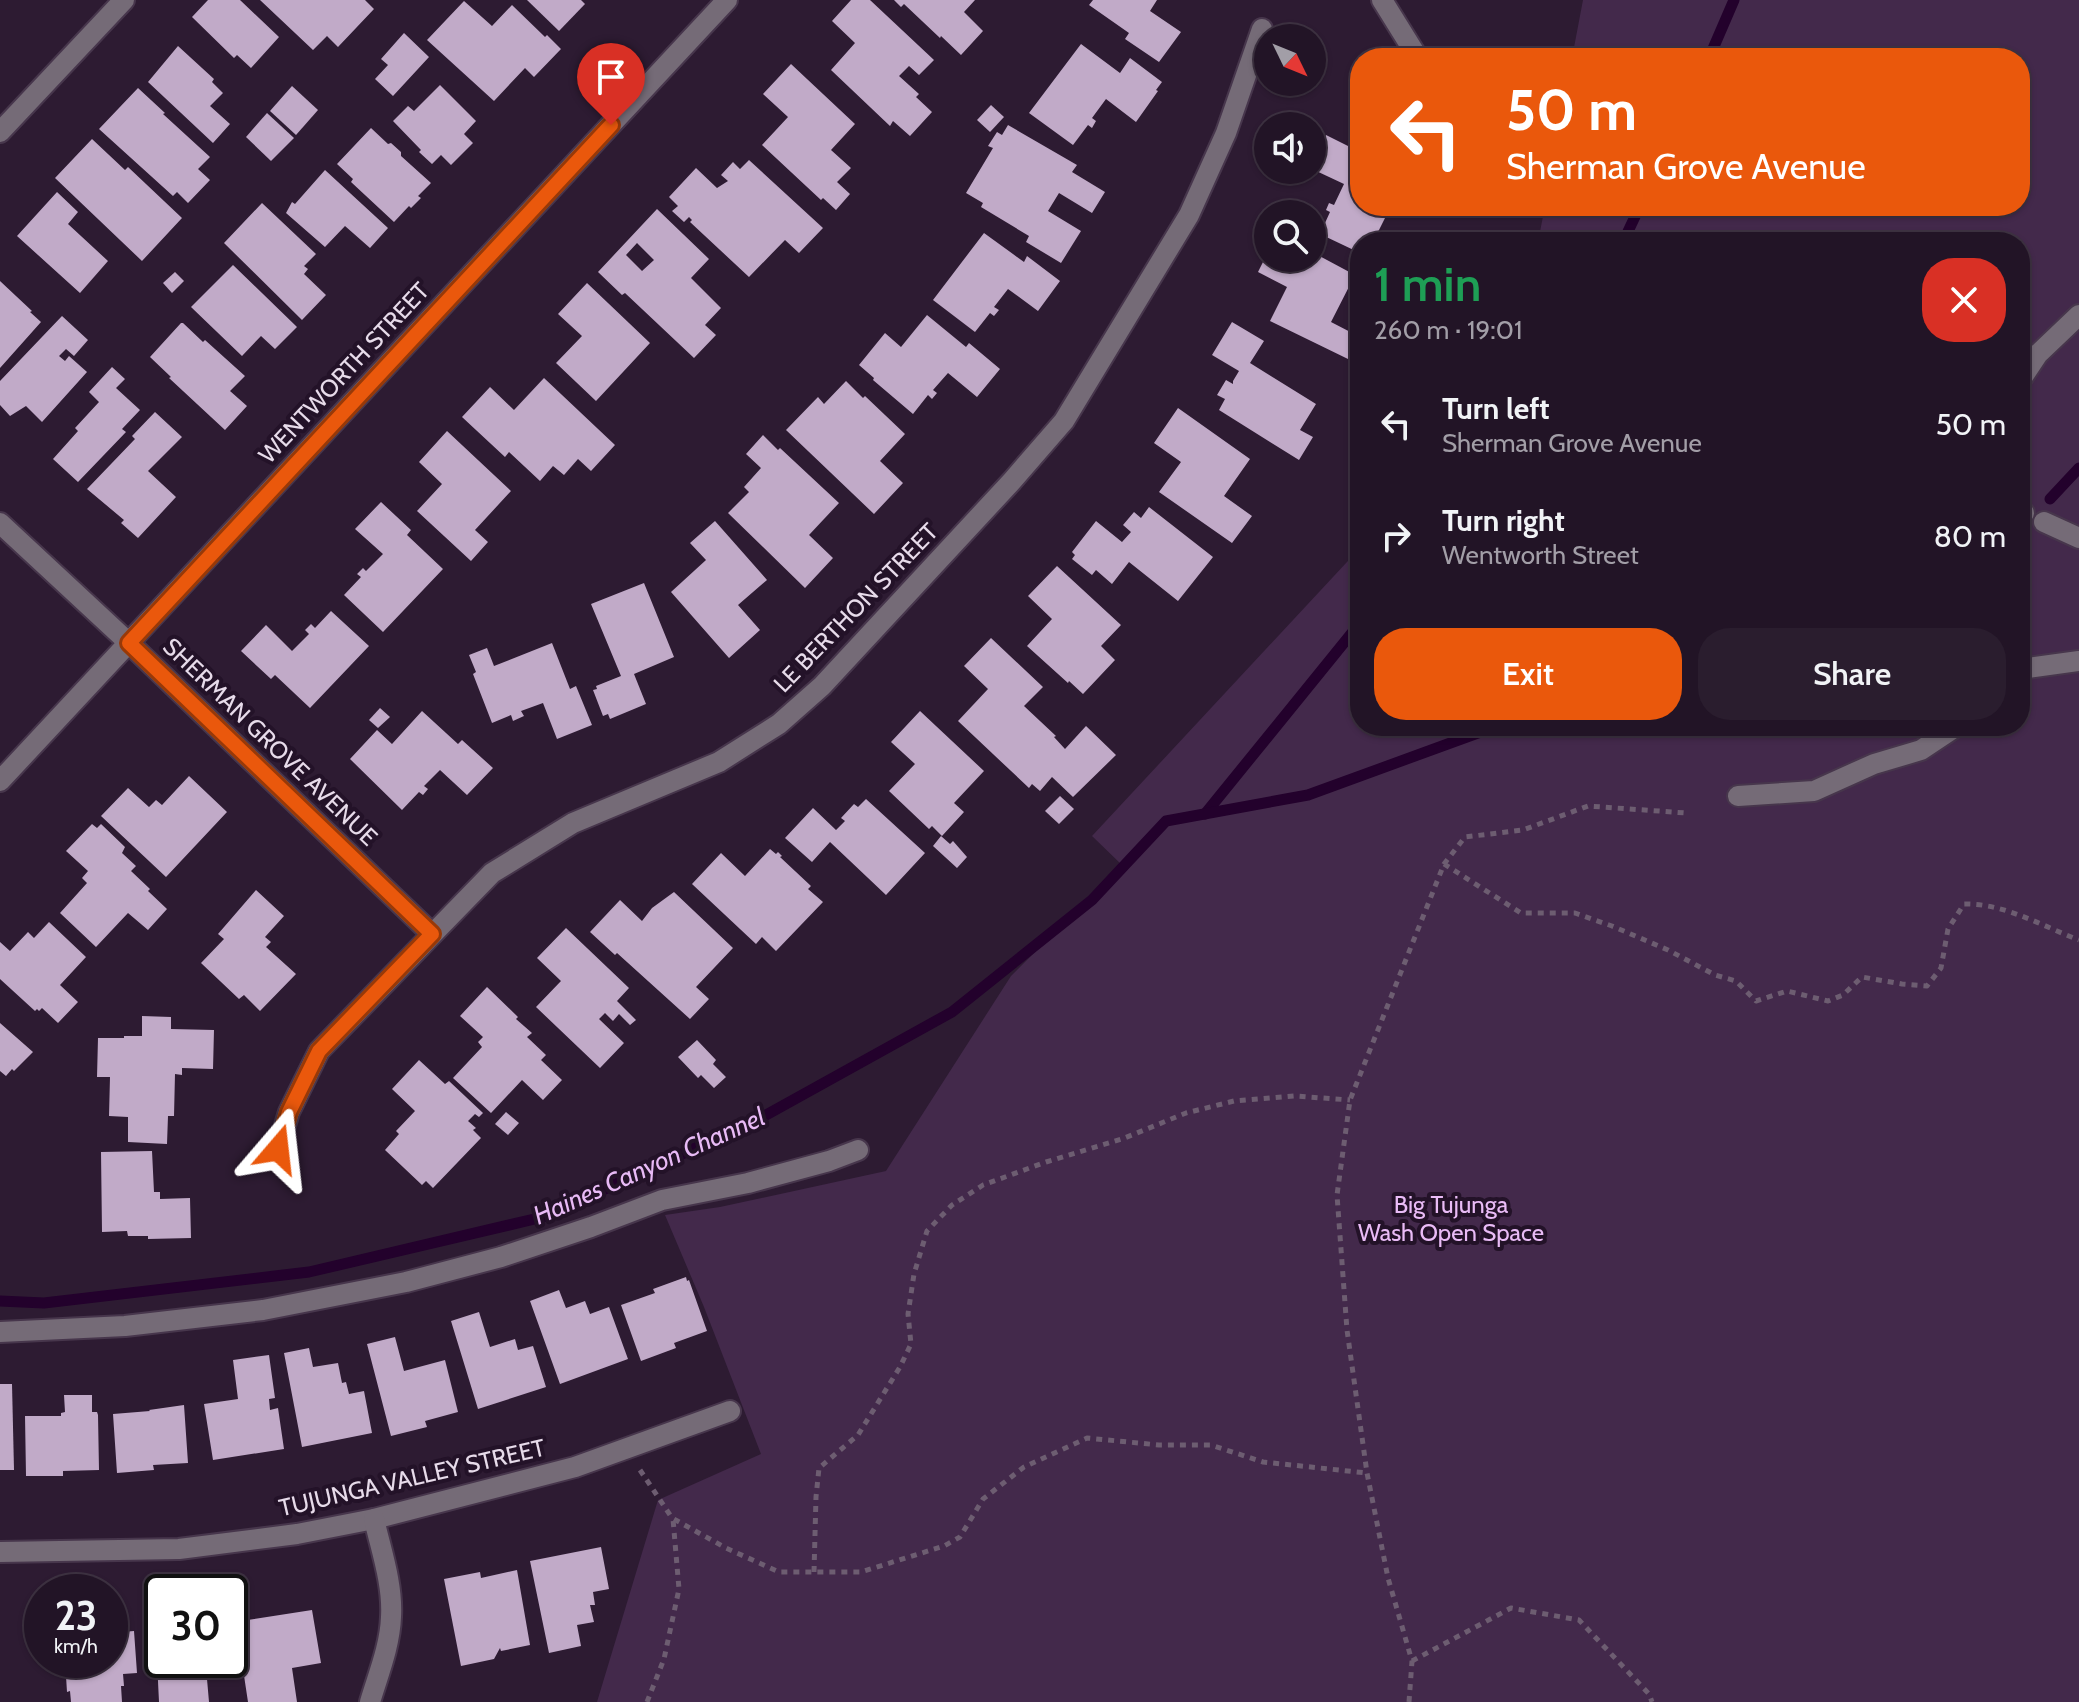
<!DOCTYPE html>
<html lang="en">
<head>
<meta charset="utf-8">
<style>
  :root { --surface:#221426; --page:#2a1d2e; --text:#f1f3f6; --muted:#a29ea7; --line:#3f3343; --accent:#ea580c }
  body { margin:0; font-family:Cabin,sans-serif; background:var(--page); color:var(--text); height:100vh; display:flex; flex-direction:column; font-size:30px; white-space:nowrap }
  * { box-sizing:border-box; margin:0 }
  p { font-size:26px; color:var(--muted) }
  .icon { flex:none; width:44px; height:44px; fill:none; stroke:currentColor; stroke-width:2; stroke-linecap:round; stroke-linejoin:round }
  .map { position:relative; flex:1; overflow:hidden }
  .drawer { position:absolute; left:1350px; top:232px; width:680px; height:504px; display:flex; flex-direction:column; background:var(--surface); border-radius:32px; box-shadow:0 2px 6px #0004,0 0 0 2px var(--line) }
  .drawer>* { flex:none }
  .banner { position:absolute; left:1350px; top:48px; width:680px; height:168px; border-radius:32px; box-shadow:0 2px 6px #0004,0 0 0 2px var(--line); background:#ea580c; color:#fff; overflow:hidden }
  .needle { width:52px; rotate:133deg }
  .buttons { position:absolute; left:1254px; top:24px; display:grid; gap:16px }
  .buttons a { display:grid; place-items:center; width:72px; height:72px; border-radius:50%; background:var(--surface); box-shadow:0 2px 6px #0004,0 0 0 2px var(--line); font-size:40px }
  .speed { position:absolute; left:24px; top:1574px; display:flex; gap:16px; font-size:40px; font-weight:700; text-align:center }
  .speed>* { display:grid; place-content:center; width:104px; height:104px; border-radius:50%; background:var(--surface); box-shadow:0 2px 6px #0004,0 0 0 2px var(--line); line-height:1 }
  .speed small { font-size:20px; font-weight:400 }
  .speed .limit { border:4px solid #111; border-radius:12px; background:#fff; color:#111 }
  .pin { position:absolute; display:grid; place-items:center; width:68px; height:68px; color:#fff; margin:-82px -34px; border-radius:50% 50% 50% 0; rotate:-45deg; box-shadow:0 0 8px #0007 }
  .pin .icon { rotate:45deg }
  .me { position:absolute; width:88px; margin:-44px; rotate:17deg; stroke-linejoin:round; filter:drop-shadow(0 0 6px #0008) }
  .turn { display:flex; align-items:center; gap:28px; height:168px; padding:0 24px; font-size:36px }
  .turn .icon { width:104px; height:104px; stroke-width:2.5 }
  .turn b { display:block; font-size:56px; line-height:68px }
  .round { display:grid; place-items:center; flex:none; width:84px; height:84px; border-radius:32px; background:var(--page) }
  .headline { display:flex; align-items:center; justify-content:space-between; height:136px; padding:0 24px }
  h1 { font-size:48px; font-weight:600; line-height:60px; color:#1e9e55 }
  .button { display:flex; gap:16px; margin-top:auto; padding:16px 24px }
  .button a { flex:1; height:92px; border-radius:32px; background:var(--accent); color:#fff; font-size:32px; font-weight:600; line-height:92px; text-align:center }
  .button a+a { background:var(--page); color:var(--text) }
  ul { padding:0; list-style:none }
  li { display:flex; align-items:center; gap:24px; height:112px; padding:0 24px }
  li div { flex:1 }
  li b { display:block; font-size:30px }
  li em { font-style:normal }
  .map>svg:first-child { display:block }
  .green { fill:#43294b }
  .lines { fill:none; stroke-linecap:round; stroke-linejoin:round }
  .stream { stroke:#23012c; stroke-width:11 }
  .building { fill:#c1aac8; fill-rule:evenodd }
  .minor-casing { stroke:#47364c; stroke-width:24 }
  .path { stroke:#6d5d71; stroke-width:5; stroke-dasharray:6 6; stroke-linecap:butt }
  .minor { stroke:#756b77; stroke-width:20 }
  .route-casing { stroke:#983908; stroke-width:20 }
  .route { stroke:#ea580c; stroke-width:14 }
  .labels { text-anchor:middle; stroke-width:8; stroke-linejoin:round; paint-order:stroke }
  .street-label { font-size:24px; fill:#e7dbea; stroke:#231228 }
  .park-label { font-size:24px; fill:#e9bbf6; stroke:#231228 }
  .water-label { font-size:26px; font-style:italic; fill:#e8baf6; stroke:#231228 }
</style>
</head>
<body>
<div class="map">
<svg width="2079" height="1702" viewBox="0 0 2079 1702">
  <rect width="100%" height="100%" fill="#2d1b32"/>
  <polygon class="green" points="1583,0 2079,0 2079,1702 597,1702 658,1500 761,1454 704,1307 665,1215 720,1207 886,1171 1011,976 1122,865 1092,836 1360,548 1360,726 2020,726 2020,242 1538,242 1545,206 2020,206 2020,58 1572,58"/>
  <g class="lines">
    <g class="stream">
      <polyline points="1709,58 1734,0"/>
      <polyline points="1623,242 1640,206"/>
      <polyline points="2050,499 2079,468"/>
      <polyline points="1205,814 1360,623"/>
      <polyline points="0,1301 44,1303 309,1272 543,1217 757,1120 952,1012 1092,900 1166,821 1308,795 1497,726"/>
    </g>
  </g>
  <g class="building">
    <polygon points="208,0 240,0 279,37 251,68 237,55 234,58 192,17"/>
    <polygon points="260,0 365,0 374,9 338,47 327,36 313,50"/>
    <polygon points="527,0 581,0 585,4 559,31"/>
    <polygon points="851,0 870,0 934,60 919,75 909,66 899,76 919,94 916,97 932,112 910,136 893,121 890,126 831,70 855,43 832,21"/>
    <polygon points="894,0 975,0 964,12 983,31 961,55 941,36 940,38 904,4 901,7"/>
    <polygon points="1093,0 1157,0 1150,11 1181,32 1159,62 1125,39 1129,33 1089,5"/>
    <polygon points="464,1 492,26 512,5 545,37 547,35 561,49 534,77 525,68 494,101 427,40"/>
    <polygon points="404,33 429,57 393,96 375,79 388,65 381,59"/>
    <polygon points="1081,44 1120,73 1130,58 1162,82 1156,90 1158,91 1136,122 1106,99 1092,118 1096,121 1092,128 1088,125 1073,145 1029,113"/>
    <polygon points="178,46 214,79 212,82 223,93 210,106 230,124 213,143 148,82"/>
    <polygon points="791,64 855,124 831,150 851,168 837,182 850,194 836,210 823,198 821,200 762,145 788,117 763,94"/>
    <polygon points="440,85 476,121 464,134 473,143 451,165 441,155 432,164 419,152 421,150 393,121 408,106 414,111"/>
    <polygon points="292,86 318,110 296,135 270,111"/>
    <polygon points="138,88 165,113 163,114 210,157 198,169 210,180 188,203 177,192 173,196 99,129"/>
    <polygon points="991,105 1004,117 990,132 977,120"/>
    <polygon points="267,113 294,138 271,161 246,137"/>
    <polygon points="1008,125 1077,165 1072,172 1105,192 1092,213 1059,193 1048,211 1081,231 1061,263 1026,242 1029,236 981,207 983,203 966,193 993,148 988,146 997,132 1002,135"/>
    <polygon points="371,128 388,144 391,143 401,152 401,156 431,183 418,196 421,198 411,208 409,206 394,222 351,182 353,179 337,164"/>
    <polygon points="1326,135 1360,152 1360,206 1391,206 1373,242 1360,242 1360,253 1320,234 1330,212 1326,210 1329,203 1334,205 1344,184 1312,169 1312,163"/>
    <polygon points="92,139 125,170 128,167 182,218 142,261 55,178"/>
    <polygon points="749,160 823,228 799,253 785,240 749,277 690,222 692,220 689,217 684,222 672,211 678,206 669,197 696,168 717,188 728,181 721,175 733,162 740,169"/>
    <polygon points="325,170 388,228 370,248 345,226 325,247 286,213 292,202 295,204"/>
    <polygon points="57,192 78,212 68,224 108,261 80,293 17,236"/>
    <polygon points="262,203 316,254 304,266 308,269 304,274 326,295 302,320 224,243"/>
    <path d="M 657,209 L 709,259 L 691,278 L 721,308 L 705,325 L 716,335 L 694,358 L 625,293 L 622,295 L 598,272 ZM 637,243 L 654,260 L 642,271 L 626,255 Z"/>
    <polygon points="984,233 1024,262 1027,256 1060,281 1038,311 1008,289 994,307 999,310 994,316 990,313 975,332 933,300"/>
    <polygon points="1268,252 1268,258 1312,258 1312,252 1355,275 1331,322 1360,337 1348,359 1270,321 1287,287 1258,272"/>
    <polygon points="233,265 297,327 275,349 261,336 242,356 191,307"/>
    <polygon points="175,272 184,281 172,293 163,283"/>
    <polygon points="0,281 32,311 30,312 41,322 0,368"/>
    <polygon points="587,283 650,343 596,401 556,363 582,336 558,314"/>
    <polygon points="927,315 966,347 969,343 1000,369 977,397 948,373 933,390 937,393 932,399 928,395 913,414 873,380 874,378 859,365 885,333 901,347"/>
    <polygon points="62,316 88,340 74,356 66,349 59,356 65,361 69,356 87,372 42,422 26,406 10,416 0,405 0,381"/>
    <polygon points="1232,322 1264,341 1250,363 1316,404 1300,430 1313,437 1299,460 1219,410 1225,399 1217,395 1226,380 1233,384 1233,381 1239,371 1212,355"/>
    <polygon points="181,323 183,323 203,342 205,340 245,376 230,391 247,406 225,430 169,378 171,377 150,357"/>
    <polygon points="112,367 125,379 116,388 140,410 122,429 126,432 78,482 53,459 78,431 75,428 99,402 89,392"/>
    <polygon points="544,378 615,445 591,471 578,459 564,475 553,466 540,481 509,452 505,457 462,417 490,387 514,410"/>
    <polygon points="846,381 863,398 865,396 905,434 880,461 903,483 874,514 786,430 818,397 824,404"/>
    <polygon points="1178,408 1250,459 1224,496 1252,516 1232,543 1159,492 1181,462 1154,443"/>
    <polygon points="155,412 182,437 148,471 176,497 138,538 121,523 124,520 87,489 135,439 132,436"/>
    <polygon points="447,431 511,491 475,530 488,542 471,561 417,511 442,484 419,462"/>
    <polygon points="763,435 778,450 780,448 839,503 809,535 833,558 805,588 728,513 749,492 744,487 761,468 746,454"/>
    <polygon points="381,502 411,530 407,535 443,569 383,632 344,595 361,577 357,574 363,568 366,571 383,554 355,529"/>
    <polygon points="1149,507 1213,557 1178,601 1129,562 1112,584 1096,570 1092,575 1072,559 1075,555 1072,552 1096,521 1122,542 1131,532 1123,525 1134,512 1141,518"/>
    <polygon points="715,521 767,580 738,605 760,630 729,658 671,592 706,560 690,543"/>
    <polygon points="1057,566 1121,625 1101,646 1115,660 1083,694 1069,681 1068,683 1027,646 1052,619 1028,596"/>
    <polygon points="644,583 674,657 634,674 646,704 610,719 608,714 603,716 593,690 597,689 596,686 621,676 591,604"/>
    <polygon points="331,611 369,646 310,708 275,675 271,679 241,651 266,625 292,651 309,634 305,630 311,624 315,628"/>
    <polygon points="991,638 1043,687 1024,706 1056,736 1054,737 1065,749 1086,726 1116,755 1073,797 1052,777 1040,791 1032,784 1029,788 958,721 988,689 964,666"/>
    <polygon points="552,643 570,689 576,686 592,725 557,739 543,703 521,711 524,716 513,721 511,715 492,723 473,674 476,672 469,655 487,648 494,666"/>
    <polygon points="380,708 390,717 378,728 369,720"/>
    <polygon points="422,711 458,744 462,740 493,768 467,795 440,770 424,786 428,789 423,795 419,792 402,810 350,759 377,730 392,744"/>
    <polygon points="920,711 984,771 954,803 964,812 942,836 932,826 929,829 889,791 915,764 891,742"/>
    <polygon points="189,776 227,812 166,877 101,816 128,788 149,807 156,800 162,805"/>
    <polygon points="1060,796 1074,809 1059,824 1045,811"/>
    <polygon points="866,799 925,853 886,895 830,842 812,862 785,838 813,808 836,830 845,821 841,818 854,804 858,807"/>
    <polygon points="92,824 97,828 101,824 125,847 122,853 136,866 131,871 150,889 148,891 167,909 148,930 128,913 96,947 60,913 87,883 82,878 88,871 66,851"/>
    <polygon points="941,836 950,844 953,841 967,857 957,868 933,846"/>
    <polygon points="770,849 776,854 778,852 782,856 780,857 811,886 808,889 823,902 776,951 762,937 756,944 692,884 721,853 745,876"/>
    <polygon points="256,890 284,916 265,937 271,942 266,947 296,974 260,1011 244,995 239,999 201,963 224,939 218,934"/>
    <polygon points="674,892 733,948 696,987 709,999 690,1019 617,953 615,955 590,932 620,900 642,921 652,908"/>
    <polygon points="49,922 86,957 60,985 78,1002 58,1023 42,1008 39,1011 37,1009 35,1011 0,979 0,942 10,951 28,932 34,938"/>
    <polygon points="566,928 629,988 617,1001 636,1020 630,1025 619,1014 613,1021 605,1013 599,1019 624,1043 600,1068 536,1007 561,981 537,958"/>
    <polygon points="487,987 518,1017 516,1019 532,1033 527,1037 546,1055 541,1060 562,1080 543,1100 522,1080 491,1113 453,1078 482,1047 478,1042 483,1037 460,1016"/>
    <polygon points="142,1016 171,1017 171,1029 214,1030 213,1069 182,1068 182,1075 175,1074 174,1116 168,1116 167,1144 128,1142 128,1117 109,1116 110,1077 97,1077 98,1038 124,1038 124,1036 142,1036"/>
    <polygon points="0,1023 33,1052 14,1071 12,1069 6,1076 0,1071"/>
    <polygon points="697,1040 716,1060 713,1064 726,1077 714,1088 701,1075 698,1078 678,1057"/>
    <polygon points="419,1060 445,1084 449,1081 483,1113 479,1117 475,1114 468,1121 476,1128 473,1130 481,1138 433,1188 426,1181 422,1185 385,1150 399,1134 396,1131 415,1111 392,1089"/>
    <polygon points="506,1112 519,1123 508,1135 495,1124"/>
    <polygon points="152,1151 154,1192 160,1192 160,1199 190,1198 191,1238 148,1239 148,1236 128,1236 127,1231 102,1232 101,1152"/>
    <polygon points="686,1277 687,1281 689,1280 707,1331 674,1343 676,1348 641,1361 621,1305 655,1293 653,1289"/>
    <polygon points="559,1290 566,1308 585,1301 590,1314 609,1307 628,1359 560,1384 530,1301"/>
    <polygon points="479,1312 490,1347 515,1339 518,1350 533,1346 546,1387 478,1409 451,1321"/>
    <polygon points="395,1337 404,1371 445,1360 458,1412 425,1421 427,1427 391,1436 367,1344"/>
    <polygon points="309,1348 313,1367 338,1363 342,1383 346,1382 349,1394 364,1391 372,1433 302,1447 284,1353"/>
    <polygon points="269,1355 275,1398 269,1399 270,1410 278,1408 284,1449 213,1460 204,1404 238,1399 233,1360"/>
    <polygon points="0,1384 12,1384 14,1470 0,1470"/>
    <polygon points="64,1395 92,1395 92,1412 97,1412 98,1415 99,1470 63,1471 63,1476 26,1476 25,1416 61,1416 61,1413 65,1412"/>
    <polygon points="184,1405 188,1463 153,1465 154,1470 117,1473 113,1414 150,1411 149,1410"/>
    <polygon points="601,1547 609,1589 593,1592 595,1605 590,1605 594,1622 577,1625 581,1646 549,1653 530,1561"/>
    <polygon points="517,1570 530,1645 501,1651 500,1648 494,1659 461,1666 444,1579 480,1572 481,1578"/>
    <polygon points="312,1610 321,1663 292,1668 297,1702 248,1702 243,1669 249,1668 241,1621"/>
    <polygon points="155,1622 162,1622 162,1660 231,1660 232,1678 207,1679 209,1702 159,1702 157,1661 150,1661 149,1632 155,1631"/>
    <polygon points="134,1631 137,1673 123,1674 124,1686 121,1686 122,1702 71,1702 70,1691 67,1692 65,1660 110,1660 110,1633"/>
  </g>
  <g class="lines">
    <g class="minor-casing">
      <g id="minor">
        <polyline points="1382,0 1418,58"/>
        <polyline points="0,132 124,0"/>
        <polyline points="2020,381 2038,354 2079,315"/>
        <polyline points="2020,508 2024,513"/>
        <polyline points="2044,522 2079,538"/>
        <polyline points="0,523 129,643 432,934"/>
        <polyline points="2020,669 2079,661"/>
        <polyline points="0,781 727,0"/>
        <polyline points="1738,796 1814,791 1874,764 1921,750 1957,726"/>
        <polyline points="278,1149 289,1112 319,1051 492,873 573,823 719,762 779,724 822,686 1012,481 1064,421 1189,215 1226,133 1262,29"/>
        <polyline points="0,1332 125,1326 263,1310 406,1282 501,1257 591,1227 662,1200 748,1183 829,1161 858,1150"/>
        <polyline points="0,1552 179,1549 297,1534 374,1519 575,1467 730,1411"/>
        <path d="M 370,1702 C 378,1675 390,1646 391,1617 C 393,1584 381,1550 374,1519"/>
      </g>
    </g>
    <g class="path">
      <path d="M 1444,864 L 1521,913 L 1575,913 L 1612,926 L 1668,950 L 1715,975 L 1736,981 L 1756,1001 L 1787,991 L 1828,1001 L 1843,995 L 1862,977 L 1902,984 L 1927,986 L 1941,968 L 1948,929 L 1964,904 C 2004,903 2042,926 2079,940"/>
      <polyline points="640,1470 672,1518 726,1548 779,1572 861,1572 944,1546 960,1537 983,1499 1024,1467 1087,1438 1159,1445 1211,1445 1263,1462 1367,1473"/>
      <polyline points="814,1572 816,1497 819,1468 858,1435 900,1367 911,1344 908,1314 914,1274 927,1231 952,1205 983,1185 1046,1162 1122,1139 1186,1113 1234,1101 1295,1096 1350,1100"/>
      <polyline points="1412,1661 1511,1608 1579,1620 1649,1694 1652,1702"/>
      <polyline points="647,1702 664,1659 679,1589 673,1519"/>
      <polyline points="1409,1702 1412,1661 1388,1578 1367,1473 1347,1330 1337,1195 1350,1100 1444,864 1465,837 1523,830 1588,806 1686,813"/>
    </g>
    <use href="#minor" class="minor"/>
  </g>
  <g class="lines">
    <g class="route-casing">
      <polyline id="route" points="278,1149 289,1112 319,1051 432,934 129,643 611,125"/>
    </g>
    <use href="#route" class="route"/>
  </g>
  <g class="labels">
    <g class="street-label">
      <text transform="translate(344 373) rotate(-47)" y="8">WENTWORTH STREET</text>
      <text transform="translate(856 608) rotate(-46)" y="8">LE BERTHON STREET</text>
      <text transform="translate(270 742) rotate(44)" y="8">SHERMAN GROVE AVENUE</text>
      <text transform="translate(412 1478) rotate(-13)" y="8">TUJUNGA VALLEY STREET</text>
    </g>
    <g class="park-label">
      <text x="1451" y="1213">Big Tujunga<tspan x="1451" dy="28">Wash Open Space</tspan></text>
    </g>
    <g class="water-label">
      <text transform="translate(649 1166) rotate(-24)" y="9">Haines Canyon Channel</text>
    </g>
  </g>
</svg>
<div class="buttons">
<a><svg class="needle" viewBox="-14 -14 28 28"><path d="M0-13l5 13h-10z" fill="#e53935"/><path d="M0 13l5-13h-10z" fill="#a29ea7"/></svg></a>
<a><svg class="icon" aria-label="sound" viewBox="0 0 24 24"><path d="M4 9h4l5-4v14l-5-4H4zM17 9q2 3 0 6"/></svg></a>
<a><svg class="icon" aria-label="search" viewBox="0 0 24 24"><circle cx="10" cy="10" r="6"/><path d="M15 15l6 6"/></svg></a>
</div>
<div class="speed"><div>23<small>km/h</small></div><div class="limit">30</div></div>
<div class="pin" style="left:611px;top:125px;background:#d93025"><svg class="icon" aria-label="arrive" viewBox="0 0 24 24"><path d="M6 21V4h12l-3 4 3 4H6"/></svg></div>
<svg class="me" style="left:278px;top:1149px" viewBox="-20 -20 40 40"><path d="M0-17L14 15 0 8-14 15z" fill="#ea580c" stroke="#fff" stroke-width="4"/></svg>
<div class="banner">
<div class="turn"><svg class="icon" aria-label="left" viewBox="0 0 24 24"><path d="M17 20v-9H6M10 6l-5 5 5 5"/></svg><div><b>50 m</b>Sherman Grove Avenue</div></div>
</div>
<section class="drawer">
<div class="headline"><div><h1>1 min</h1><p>260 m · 19:01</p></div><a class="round" style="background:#d93025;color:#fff"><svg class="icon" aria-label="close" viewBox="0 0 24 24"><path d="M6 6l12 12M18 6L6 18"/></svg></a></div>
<ul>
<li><svg class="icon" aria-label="left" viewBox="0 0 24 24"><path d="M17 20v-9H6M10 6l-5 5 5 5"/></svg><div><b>Turn left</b><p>Sherman Grove Avenue</p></div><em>50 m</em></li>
<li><svg class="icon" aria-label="right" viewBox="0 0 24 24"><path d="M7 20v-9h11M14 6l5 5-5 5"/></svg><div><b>Turn right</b><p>Wentworth Street</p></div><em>80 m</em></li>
</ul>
<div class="button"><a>Exit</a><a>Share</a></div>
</section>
</div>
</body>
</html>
